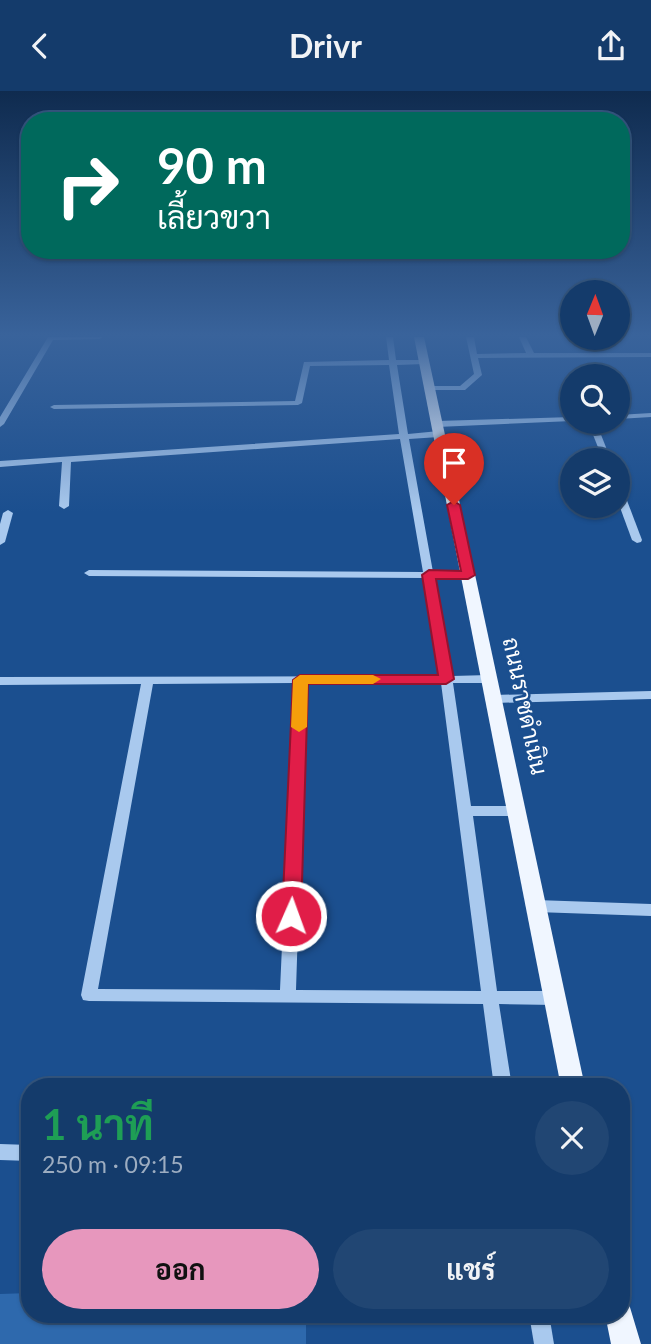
<!DOCTYPE html>
<html lang="th">
<head>
<meta charset="utf-8">
<style>
  :root { --surface:#143b6b; --page:#214673; --text:#f1f3f6; --muted:#9dadc1; --line:#33557e; --accent:#e797bd }
  body { margin:0; font-family:Lato,Sarabun,sans-serif; background:var(--page); color:var(--text); height:100vh; display:flex; flex-direction:column; font-size:26px; white-space:nowrap }
  * { box-sizing:border-box; margin:0 }
  p { font-size:23px; color:var(--muted) }
  .icon { flex:none; width:38px; height:38px; fill:none; stroke:currentColor; stroke-width:2; stroke-linecap:round; stroke-linejoin:round }
  .map { position:relative; flex:1; overflow:hidden }
  .sheet { position:absolute; left:21px; top:987px; width:609px; height:245px; display:flex; flex-direction:column; background:var(--surface); border-radius:28px; box-shadow:0 2px 5px #0004,0 0 0 2px var(--line) }
  .sheet>* { flex:none }
  .top-card { position:absolute; left:21px; top:21px; width:609px; height:147px; border-radius:28px; box-shadow:0 2px 5px #0004,0 0 0 2px var(--line); background:#00695c; color:#fff; overflow:hidden }
  .needle { width:46px; rotate:1deg }
  .buttons { position:absolute; left:560px; top:189px; display:grid; gap:14px }
  .buttons a { display:grid; place-items:center; width:70px; height:70px; border-radius:50%; background:var(--surface); box-shadow:0 2px 5px #0004,0 0 0 2px var(--line); font-size:35px }
  .pin { position:absolute; display:grid; place-items:center; width:60px; height:60px; color:#fff; margin:-72px -30px; border-radius:50% 50% 50% 0; rotate:-45deg; box-shadow:0 0 7px #0007 }
  .pin .icon { rotate:45deg }
  .me { position:absolute; width:77px; margin:-38px; rotate:2deg; stroke-linejoin:round; filter:drop-shadow(0 0 5px #0008) }
  .turn { display:flex; align-items:center; gap:24px; height:147px; padding:0 21px; font-size:32px }
  .turn .icon { width:91px; height:91px; stroke-width:2.5 }
  .turn b { display:block; font-size:49px; line-height:60px }
  .round { display:grid; place-items:center; flex:none; width:74px; height:74px; border-radius:37px; background:var(--page) }
  .head { display:flex; align-items:center; justify-content:space-between; height:119px; padding:0 21px }
  h1 { font-size:42px; font-weight:700; line-height:52px; color:#1e9e55 }
  .primary-button { display:flex; gap:14px; margin-top:auto; padding:14px 21px }
  .primary-button a { flex:1; height:80px; border-radius:42px; background:var(--accent); color:#111; font-size:28px; font-weight:700; line-height:80px; text-align:center }
  .primary-button a+a { background:var(--page); color:var(--text) }
  header { display:flex; justify-content:space-between; align-items:center; height:91px; padding:0 21px; background:var(--surface); font-size:32px; font-weight:700 }
  .map>svg:first-child { display:block }
  .green { fill:#2e69ad }
  .lines { fill:none; stroke-linecap:round; stroke-linejoin:round }
  .minor { fill:#a9c9ee; fill-rule:evenodd }
  .major { fill:#f0f6ff; fill-rule:evenodd }
  .route { fill:#e11d48; stroke:#92132f; stroke-width:2 }
  .slow { fill:#f59e0b }
  .labels { text-anchor:middle; stroke-width:5; stroke-linejoin:round; paint-order:stroke }
  .street-label { font-size:23px; fill:#fff; stroke:#1b4f8f }
</style>
</head>
<body>
<header><svg class="icon" aria-label="back" viewBox="0 0 24 24"><path d="M15 5l-7 7 7 7"/></svg>Drivr<svg class="icon" aria-label="share" viewBox="0 0 24 24"><path d="M12 15V3M7 8l5-5 5 5M5 13v7h14v-7"/></svg></header>
<div class="map">
<svg width="651" height="1253" viewBox="0 0 651 1253">
  <rect width="100%" height="100%" fill="#1b4f8f"/>
  <polygon class="green" points="30,1202 30,1223 306,1223 306,1253 0,1253 0,1203"/>
  <g class="lines">
    <g class="minor">
      <polygon points="48,246 103,246 99,248 53,249 4,333 0,336 0,326"/>
      <path d="M 386,246 L 393,246 L 396,269 L 424,269 L 428,271 L 424,273 L 397,274 L 408,343 L 439,340 L 443,343 L 439,346 L 409,348 L 433,481 L 468,481 L 473,484 L 468,487 L 434,487 L 452,585 L 489,584 L 495,588 L 489,592 L 453,592 L 471,715 L 517,715 L 522,717 L 524,720 L 522,723 L 517,725 L 473,725 L 497,900 L 555,900 L 561,902 L 563,907 L 561,912 L 555,914 L 499,913 L 512,996 L 494,996 L 483,913 L 89,910 L 83,909 L 81,904 L 141,593 L 0,594 L 0,586 L 440,585 L 424,487 L 89,485 L 84,482 L 89,479 L 423,481 L 400,348 L 71,371 L 69,415 L 64,418 L 59,415 L 62,371 L 0,376 L 0,370 L 399,343 L 389,274 L 310,275 L 302,312 L 298,314 L 54,318 L 50,316 L 54,314 L 295,310 L 304,271 L 389,269 ZM 294,592 L 280,899 L 98,898 L 153,593 ZM 306,592 L 441,592 L 481,900 L 296,899 Z"/>
      <polygon points="466,246 474,246 477,263 526,262 519,246 526,246 534,262 651,262 651,266 478,267 482,284 465,299 427,299 426,297 430,295 460,295 474,283"/>
      <polygon points="651,322 651,326 618,328 618,324"/>
      <polygon points="572,326 572,330 437,336 433,333 437,330"/>
      <polygon points="588,331 596,331 611,369 603,369"/>
      <polygon points="618,396 623,399 642,449 641,451 637,452 632,449 618,411"/>
      <polygon points="8,419 13,422 5,451 0,454 0,433 3,422"/>
      <polygon points="651,600 651,608 494,612 488,608 494,604"/>
      <polygon points="536,809 651,813 651,825 536,821 531,819 529,815 531,811"/>
      <polygon points="0,1053 30,1054 30,1070 0,1069"/>
      <polygon points="529,1223 549,1223 554,1253 534,1253"/>
    </g>
    <g class="major">
      <polygon points="414,246 424,246 585,996 561,996"/>
      <polygon points="621,1210 629,1213 641,1253 611,1253 605,1223 621,1223"/>
    </g>
  </g>
  <linearGradient id="sky" x2="0" y2="1"><stop stop-color="#0f2b4f"/><stop offset="0.58" stop-color="#39639b"/><stop offset="1" stop-color="#39639b" stop-opacity="0"/></linearGradient>
  <rect width="651" height="421" fill="url(#sky)"/>
  <polygon class="route" points="454,410 460,414 475,484 468,488 436,488 454,588 446,593 308,593 301,825 298,830 291,832 285,830 282,825 293,589 300,584 438,584 422,484 429,479 461,480 447,414"/>
  <polygon class="slow" points="300,584 373,584 381,588 373,593 308,593 307,636 299,641 291,636 293,589"/>
  <g class="labels">
    <g class="street-label">
      <text transform="translate(525 615) rotate(78)" y="8">ถนนราชดำเนิน</text>
    </g>
  </g>
</svg>
<div class="buttons">
<a><svg class="needle" viewBox="-14 -14 28 28"><path d="M0-13l5 13h-10z" fill="#e53935"/><path d="M0 13l5-13h-10z" fill="#9dadc1"/></svg></a>
<a><svg class="icon" aria-label="search" viewBox="0 0 24 24"><circle cx="10" cy="10" r="6"/><path d="M15 15l6 6"/></svg></a>
<a><svg class="icon" aria-label="layers" viewBox="0 0 24 24"><path d="M12 4l9 5-9 5-9-5zM3 14l9 5 9-5"/></svg></a>
</div>
<div class="pin" style="left:454px;top:414px;background:#d93025"><svg class="icon" aria-label="arrive" viewBox="0 0 24 24"><path d="M6 21V4h12l-3 4 3 4H6"/></svg></div>
<svg class="me" style="left:291px;top:825px" viewBox="-20 -20 40 40"><circle r="17" fill="#e11d48" stroke="#fff" stroke-width="3"/><path d="M0-11L8 9 0 5-8 9z" fill="#fff"/></svg>
<div class="top-card">
<div class="turn"><svg class="icon" aria-label="right" viewBox="0 0 24 24"><path d="M7 20v-9h11M14 6l5 5-5 5"/></svg><div><b>90 m</b>เลี้ยวขวา</div></div>
</div>
<section class="sheet">
<div class="head"><div><h1>1 นาที</h1><p>250 m · 09:15</p></div><a class="round"><svg class="icon" aria-label="close" viewBox="0 0 24 24"><path d="M6 6l12 12M18 6L6 18"/></svg></a></div>
<div class="primary-button"><a>ออก</a><a>แชร์</a></div>
</section>
</div>
</body>
</html>
